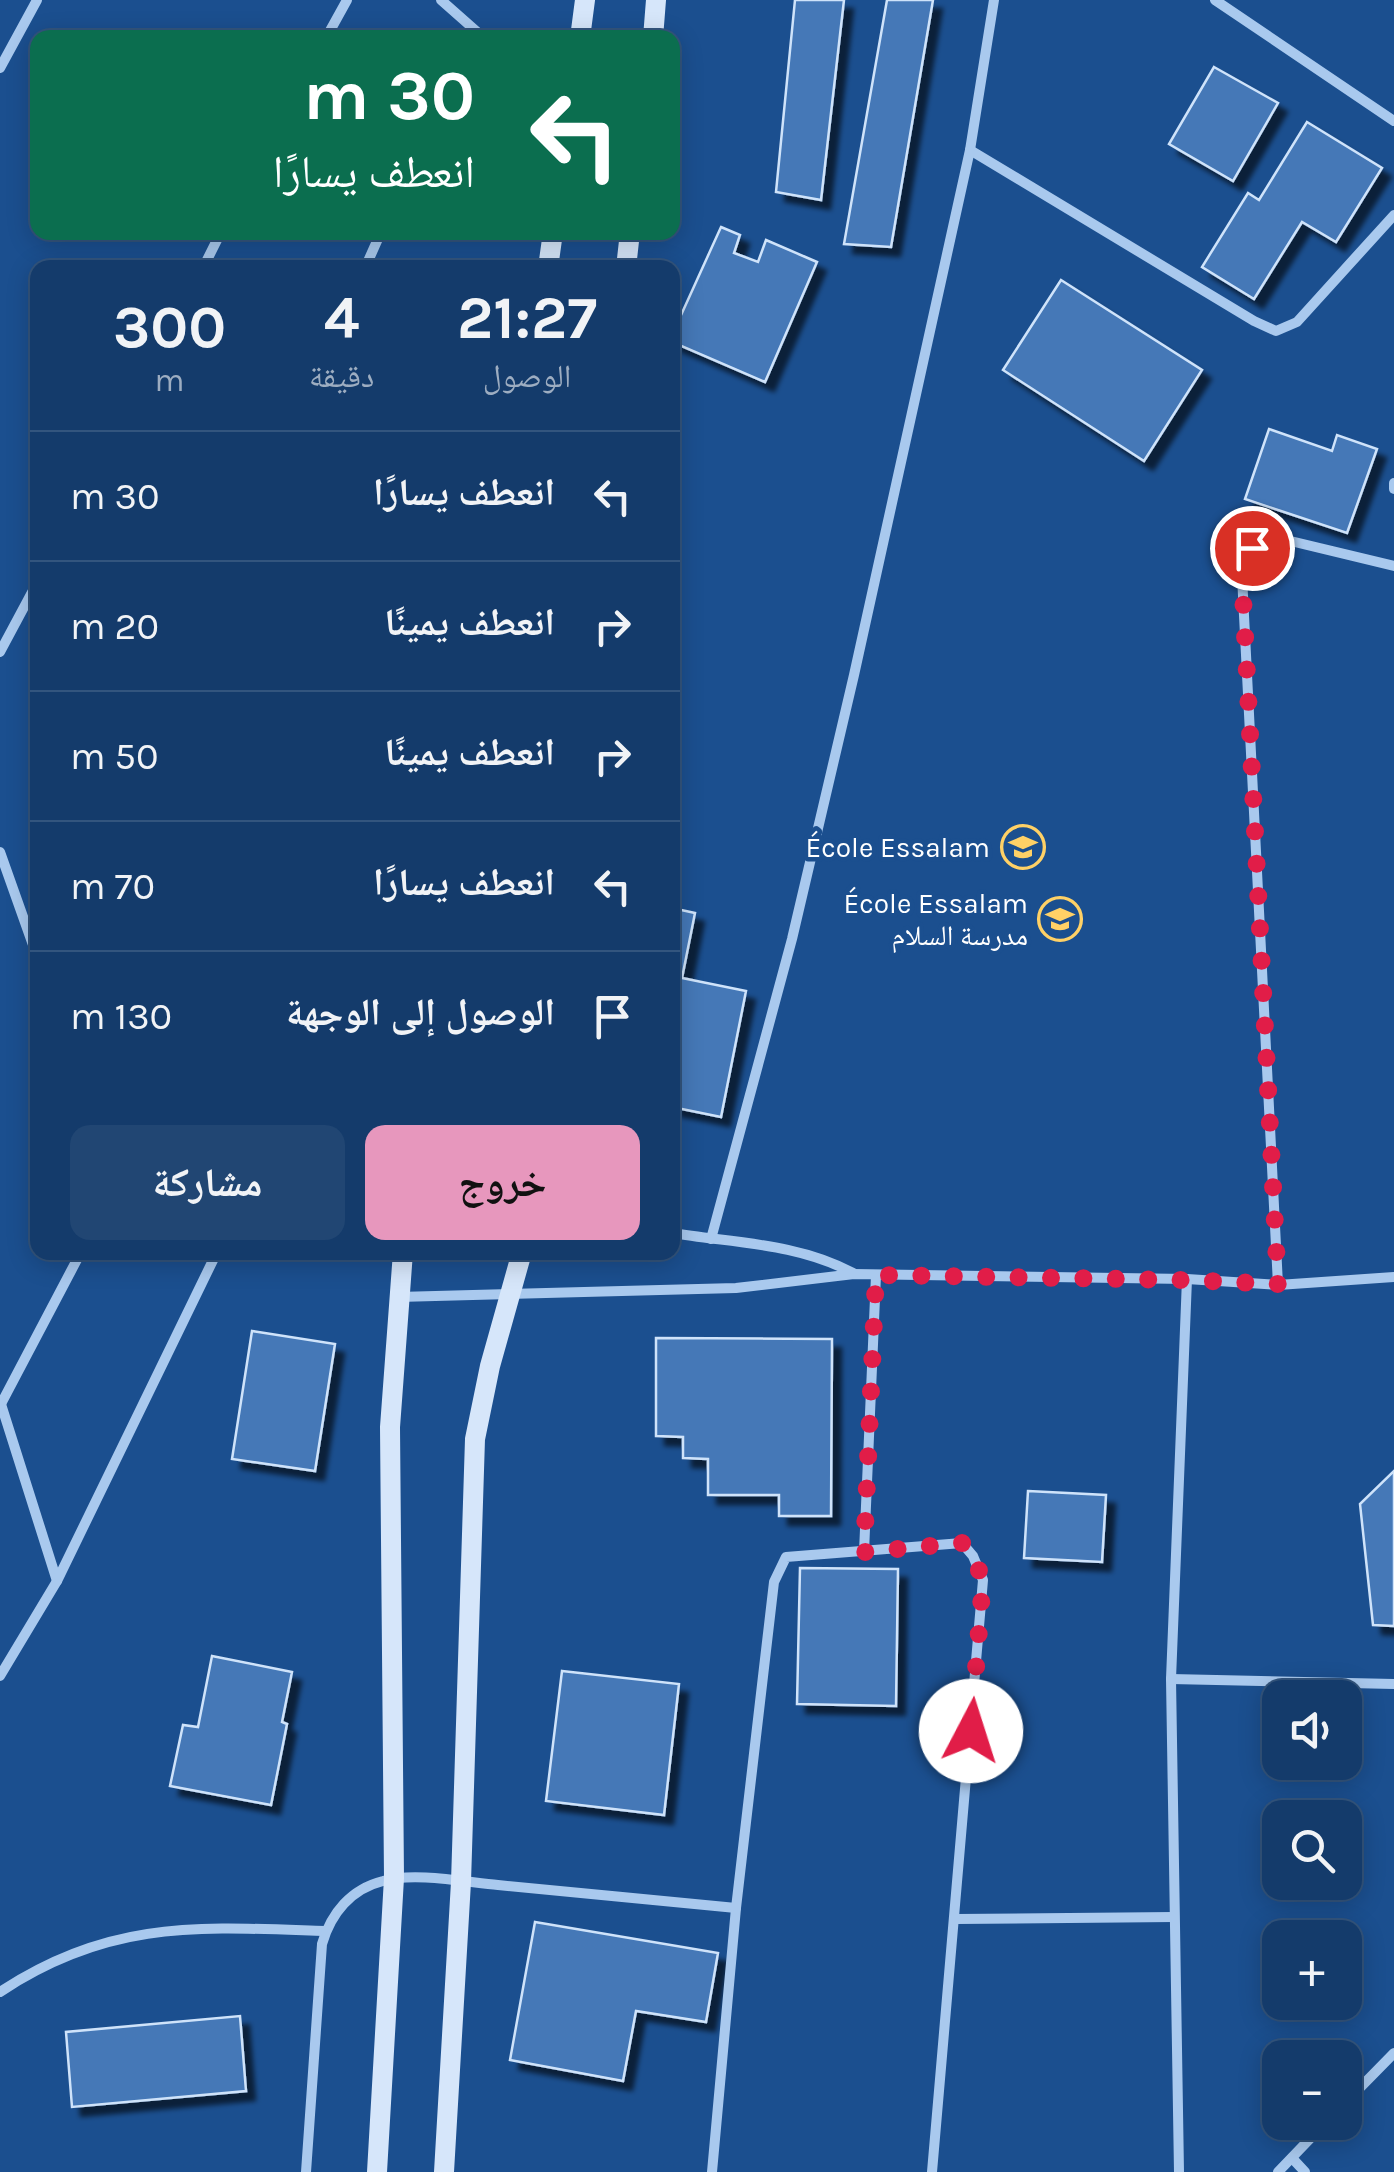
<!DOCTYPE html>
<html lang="ar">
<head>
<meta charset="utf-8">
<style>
  :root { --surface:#143b6b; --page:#214673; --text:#f1f3f6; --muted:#9dadc1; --line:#33557e; --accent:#e797bd }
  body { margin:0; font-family:Karla,"Noto Naskh Arabic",sans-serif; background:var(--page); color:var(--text); direction:rtl; height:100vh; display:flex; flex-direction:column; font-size:38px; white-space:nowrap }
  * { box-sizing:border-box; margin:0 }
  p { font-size:32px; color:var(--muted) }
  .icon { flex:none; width:55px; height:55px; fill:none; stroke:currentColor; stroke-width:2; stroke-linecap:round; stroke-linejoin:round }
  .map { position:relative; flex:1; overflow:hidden; direction:ltr }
  .sheet { position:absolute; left:30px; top:260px; width:650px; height:1000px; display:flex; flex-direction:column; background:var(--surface); border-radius:20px; box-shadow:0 5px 25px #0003,0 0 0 2px var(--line); direction:rtl }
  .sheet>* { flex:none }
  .top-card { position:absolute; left:30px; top:30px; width:650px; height:210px; border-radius:20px; box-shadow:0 5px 25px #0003,0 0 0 2px var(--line); direction:rtl; background:#0b6e4f; color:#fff; overflow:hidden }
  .tools { position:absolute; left:1262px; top:1680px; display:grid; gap:20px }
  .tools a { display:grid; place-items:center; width:100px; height:100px; border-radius:20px; background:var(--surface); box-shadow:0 5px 25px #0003,0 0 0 2px var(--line); font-size:50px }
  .pin { position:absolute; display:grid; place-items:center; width:85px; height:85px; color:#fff; margin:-42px; border:5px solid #fff; border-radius:50%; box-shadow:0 2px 10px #0007 }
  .me { position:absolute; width:110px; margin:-55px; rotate:5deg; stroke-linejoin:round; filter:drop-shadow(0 0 8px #0008) }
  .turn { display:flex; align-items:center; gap:35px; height:210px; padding:0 40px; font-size:45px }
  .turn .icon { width:130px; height:130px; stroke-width:2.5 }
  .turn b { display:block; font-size:70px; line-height:85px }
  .eta { display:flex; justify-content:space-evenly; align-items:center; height:170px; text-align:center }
  .eta b { font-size:60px; font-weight:700; line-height:70px }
  .primary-button { display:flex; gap:20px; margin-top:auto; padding:20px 40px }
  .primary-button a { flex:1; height:115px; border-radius:20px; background:var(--accent); color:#111; font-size:40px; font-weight:700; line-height:115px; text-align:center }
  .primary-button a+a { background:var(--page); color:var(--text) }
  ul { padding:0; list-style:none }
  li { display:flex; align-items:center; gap:30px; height:130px; padding:0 40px; border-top:2px solid var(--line) }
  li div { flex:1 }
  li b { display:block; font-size:38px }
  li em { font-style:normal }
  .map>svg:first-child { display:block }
  .building { fill:#4478b7; stroke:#cfe3fa; stroke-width:2.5; filter:url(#shadow) }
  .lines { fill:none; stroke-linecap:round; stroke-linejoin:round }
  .street { stroke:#a9c9ee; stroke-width:10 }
  .secondary { stroke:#d6e6fa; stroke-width:20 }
  .route { stroke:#e11d48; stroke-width:18; stroke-dasharray:0 32.4 }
  .labels { text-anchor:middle; stroke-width:9; stroke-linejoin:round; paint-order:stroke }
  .poi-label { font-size:28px; fill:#fff; stroke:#1b4f8f; text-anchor:end }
</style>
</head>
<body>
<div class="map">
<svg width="1394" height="2172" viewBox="0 0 1394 2172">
  <defs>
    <filter id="shadow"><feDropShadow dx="9" dy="9" stdDeviation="2.5" flood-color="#0009"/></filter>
  </defs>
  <rect width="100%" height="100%" fill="#1b4f8f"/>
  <g class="building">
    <polygon points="795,0 844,0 821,200 776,192"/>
    <polygon points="887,0 933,0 891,247 844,244"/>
    <polygon points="1214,67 1278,103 1233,181 1169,144"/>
    <polygon points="1307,122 1382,168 1336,242 1302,222 1254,299 1202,267 1248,193 1259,200"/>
    <polygon points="721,227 740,235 734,253 758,262 766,240 817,262 765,382 672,342 672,335"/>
    <polygon points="1061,280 1202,370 1144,461 1003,370"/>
    <polygon points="1269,429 1332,451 1337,435 1377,449 1347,533 1245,499"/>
    <polygon points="672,908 695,913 682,978 746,991 721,1117 672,1107"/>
    <polygon points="252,1331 335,1344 315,1471 232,1459"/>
    <polygon points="656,1338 832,1339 831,1516 779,1516 779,1495 708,1495 708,1459 683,1458 683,1437 656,1436"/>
    <polygon points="1394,1471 1394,1626 1373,1625 1360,1504"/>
    <polygon points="1028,1491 1106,1495 1102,1562 1024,1558"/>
    <polygon points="800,1568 898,1569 896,1706 797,1704"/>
    <polygon points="212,1656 292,1672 282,1722 287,1724 271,1805 170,1786 183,1725 198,1727"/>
    <polygon points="562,1671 679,1684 664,1815 546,1801"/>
    <polygon points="535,1922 718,1953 706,2022 636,2011 623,2081 510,2060"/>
    <polygon points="240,2016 246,2091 72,2107 66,2032"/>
  </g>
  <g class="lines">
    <g class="street">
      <polyline points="441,0 484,38"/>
      <polyline points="1215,0 1394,121"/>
      <polyline points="326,38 347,0"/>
      <polyline points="0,68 37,0"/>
      <polyline points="970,150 1254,321 1276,331 1297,322 1394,215"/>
      <polyline points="203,268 221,232"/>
      <polyline points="365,268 381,232"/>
      <polyline points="1394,483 1394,489"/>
      <polyline points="0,652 38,581"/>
      <polyline points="0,852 38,959"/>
      <path d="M 672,1233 C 733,1243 798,1243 853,1273"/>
      <polyline points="711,1239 792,939 854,675 970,150 994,0"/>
      <polyline points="1278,1285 1242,576 1252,548 1278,538 1394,566"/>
      <polyline points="398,1297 736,1288 854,1274 1187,1279 1278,1285 1394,1277"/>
      <polyline points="0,1401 57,1581"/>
      <polyline points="1,1404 81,1252"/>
      <polyline points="864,1552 876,1275"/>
      <polyline points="0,1676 57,1581 217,1252"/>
      <polyline points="1171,1679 1394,1684"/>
      <polyline points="956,1919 1174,1917"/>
      <path d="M 0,1992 C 110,1919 200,1927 325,1931"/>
      <polyline points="1345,2103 1394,2053"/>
      <polyline points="1292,2158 1305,2172"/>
      <path d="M 306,2172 L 322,1944 C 331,1913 351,1889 383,1881 C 414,1872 465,1882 498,1885 C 577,1893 657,1900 736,1908"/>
      <polyline points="712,2172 736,1908 774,1582 786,1557 962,1543 973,1556 983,1580 932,2172"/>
      <polyline points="1179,2172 1171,1679 1187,1279"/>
      <polyline points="1278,2172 1326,2122"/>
    </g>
    <g class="secondary">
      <polyline points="580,38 585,0"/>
      <polyline points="653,38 656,0"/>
      <polyline points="548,268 553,232"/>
      <polyline points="626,268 630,232"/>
      <polyline points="377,2172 394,1878 390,1427 403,1252"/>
      <polyline points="444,2172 461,1882 475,1439 490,1366 522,1252"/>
    </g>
  </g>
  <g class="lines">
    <polyline class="route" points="971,1731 983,1580 973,1556 962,1543 864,1552 876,1275 1187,1280 1278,1284 1242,576 1252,548"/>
  </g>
  <defs>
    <g id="school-ring" transform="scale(2.25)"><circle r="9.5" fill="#1b4f8f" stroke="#ffd166" stroke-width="1.5"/><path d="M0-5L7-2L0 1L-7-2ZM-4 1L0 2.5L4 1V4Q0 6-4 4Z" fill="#ffd166"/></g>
  </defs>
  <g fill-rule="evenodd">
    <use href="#school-ring" x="1023" y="847"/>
    <use href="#school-ring" x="1060" y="919"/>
  </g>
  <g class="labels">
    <g class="poi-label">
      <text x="990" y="857">École Essalam</text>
      <text x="1028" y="913">École Essalam<tspan x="1028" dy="32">مدرسة السلام</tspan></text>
    </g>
  </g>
</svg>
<div class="tools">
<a><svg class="icon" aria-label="sound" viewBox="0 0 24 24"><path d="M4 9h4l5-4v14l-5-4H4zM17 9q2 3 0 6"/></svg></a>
<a><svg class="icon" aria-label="search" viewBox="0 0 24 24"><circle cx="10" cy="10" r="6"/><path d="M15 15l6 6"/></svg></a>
<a>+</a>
<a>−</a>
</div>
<div class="pin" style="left:1252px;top:548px;background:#d93025"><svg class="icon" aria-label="arrive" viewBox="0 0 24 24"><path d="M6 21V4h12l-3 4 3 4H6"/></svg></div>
<svg class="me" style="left:971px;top:1731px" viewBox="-20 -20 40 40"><circle r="19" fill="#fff"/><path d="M0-13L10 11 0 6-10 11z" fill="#e11d48"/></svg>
<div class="top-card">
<div class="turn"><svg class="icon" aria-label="left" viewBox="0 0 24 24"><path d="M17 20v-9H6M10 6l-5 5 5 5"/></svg><div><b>30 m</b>انعطف يسارًا</div></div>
</div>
<section class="sheet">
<div class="eta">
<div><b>21:27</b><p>الوصول</p></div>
<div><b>4</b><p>دقيقة</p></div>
<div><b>300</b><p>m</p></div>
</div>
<ul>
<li><svg class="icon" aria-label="left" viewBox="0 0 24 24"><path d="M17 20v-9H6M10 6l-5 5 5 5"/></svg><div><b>انعطف يسارًا</b></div><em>30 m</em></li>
<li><svg class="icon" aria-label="right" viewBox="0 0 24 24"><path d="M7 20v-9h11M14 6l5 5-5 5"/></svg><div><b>انعطف يمينًا</b></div><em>20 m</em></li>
<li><svg class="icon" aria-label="right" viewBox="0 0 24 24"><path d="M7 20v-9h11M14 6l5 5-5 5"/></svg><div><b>انعطف يمينًا</b></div><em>50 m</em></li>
<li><svg class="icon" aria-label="left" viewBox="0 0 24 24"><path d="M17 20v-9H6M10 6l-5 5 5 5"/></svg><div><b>انعطف يسارًا</b></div><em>70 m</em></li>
<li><svg class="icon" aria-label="arrive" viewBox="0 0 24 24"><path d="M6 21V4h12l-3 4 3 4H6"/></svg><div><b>الوصول إلى الوجهة</b></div><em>130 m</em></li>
</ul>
<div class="primary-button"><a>خروج</a><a>مشاركة</a></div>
</section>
</div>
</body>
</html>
